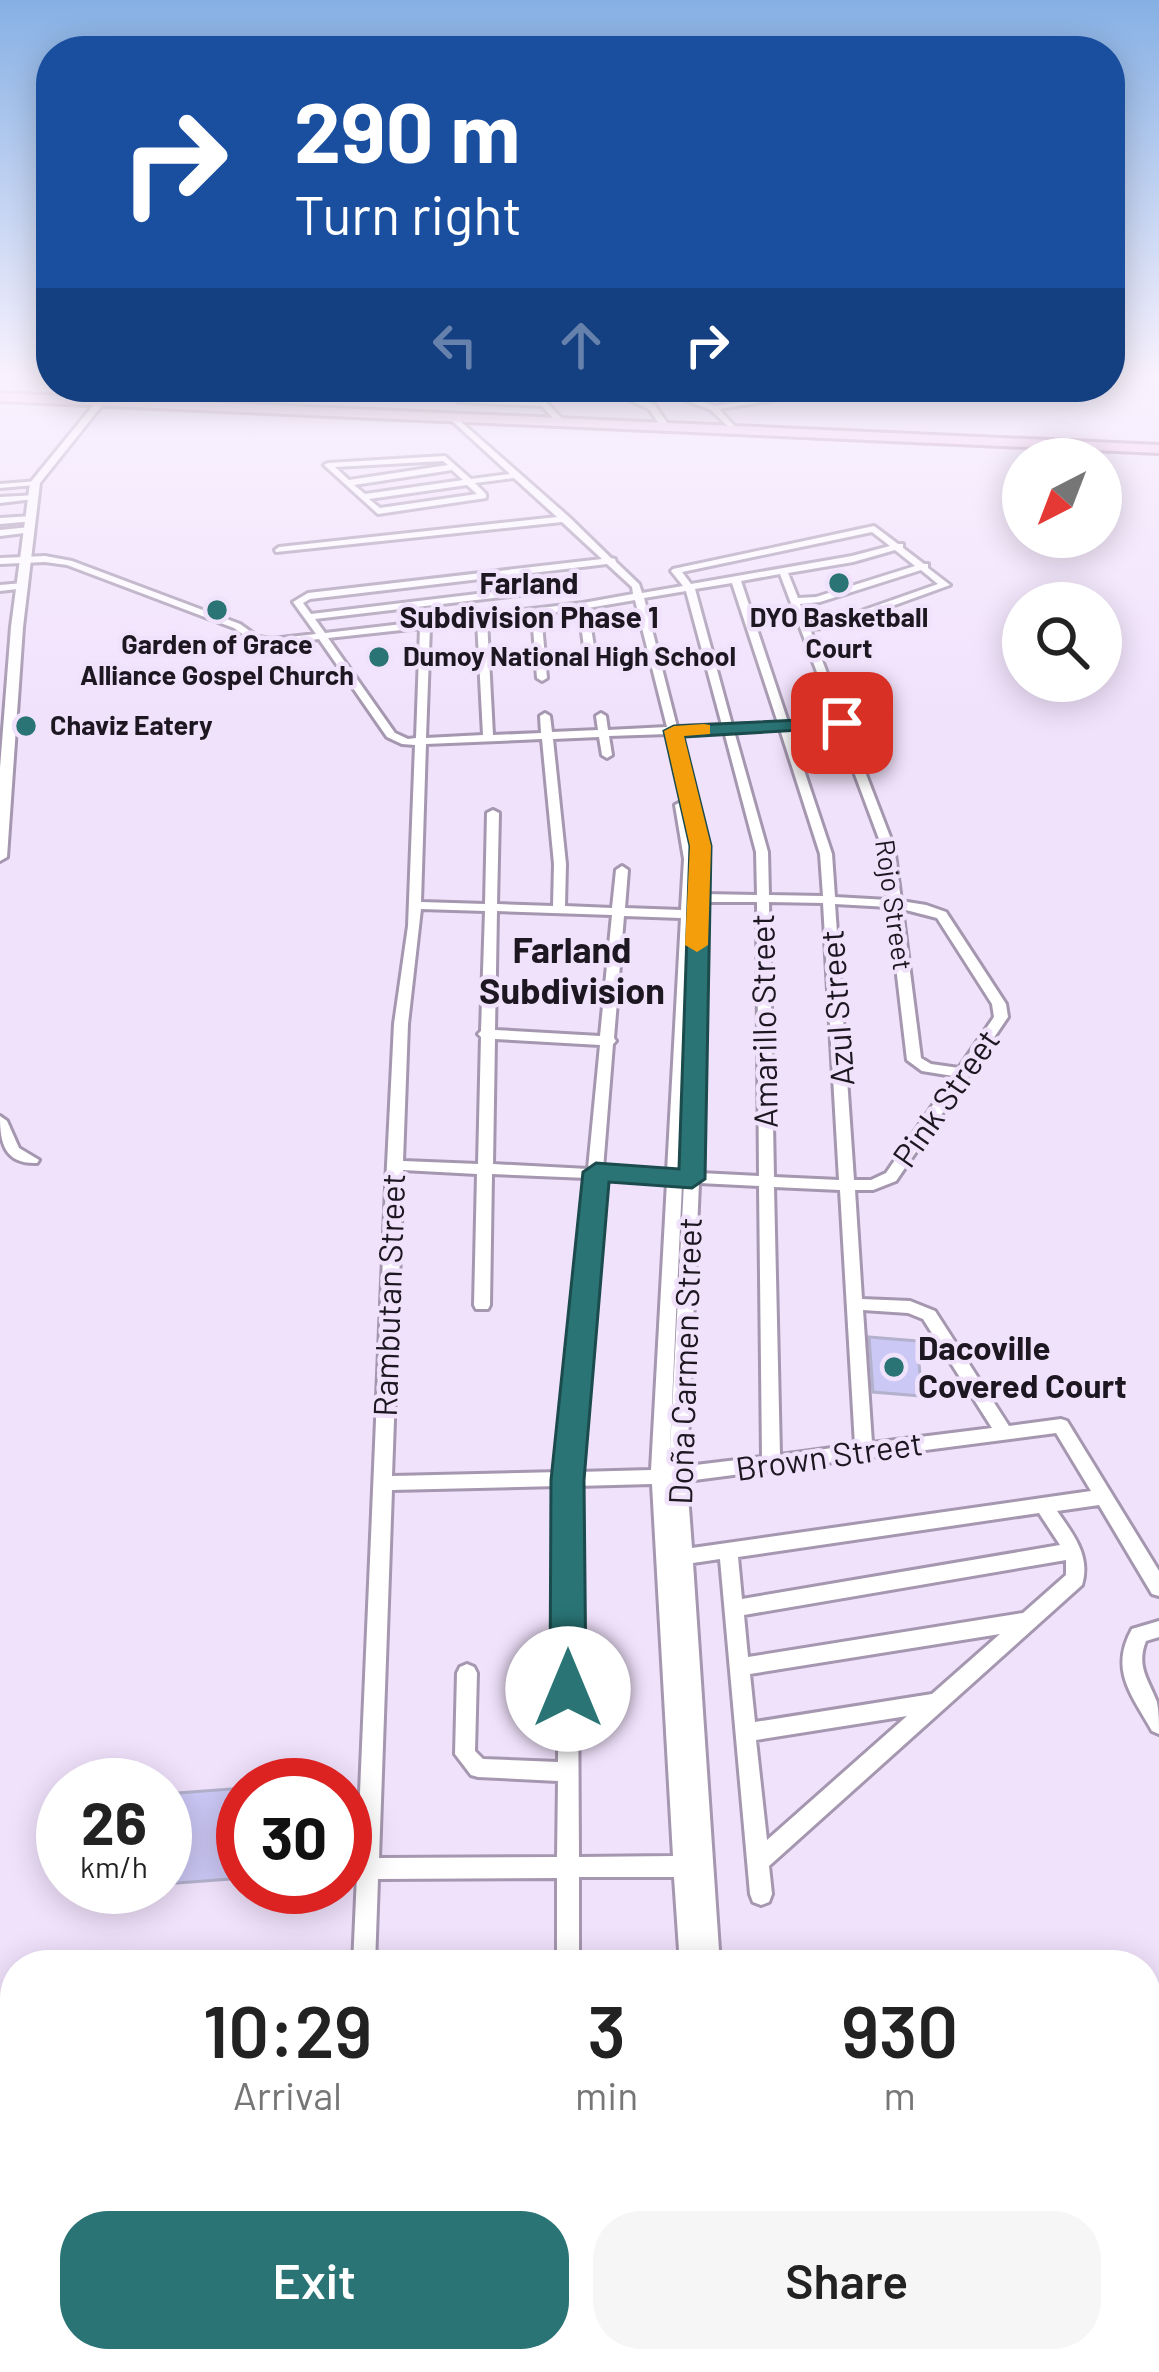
<!DOCTYPE html>
<html lang="en">
<head>
<meta charset="utf-8">
<style>
  :root { --surface:#fff; --page:#f6f6f6; --text:#222; --muted:#767676; --accent:#2a7475 }
  body { margin:0; font-family:Barlow,sans-serif; background:var(--page); color:var(--text); height:100vh; display:flex; flex-direction:column; font-size:45px; white-space:nowrap }
  * { box-sizing:border-box; margin:0 }
  p { font-size:39px; color:var(--muted) }
  .icon { flex:none; width:66px; height:66px; fill:none; stroke:currentColor; stroke-width:2; stroke-linecap:round; stroke-linejoin:round }
  .map { position:relative; flex:1; overflow:hidden }
  .side { position:absolute; left:0px; top:1950px; width:1161px; height:423px; display:flex; flex-direction:column; background:var(--surface); border-radius:48px 48px 0 0; box-shadow:0 6px 30px #0003 }
  .side>* { flex:none }
  .hud { position:absolute; left:36px; top:36px; width:1089px; height:366px; border-radius:48px; box-shadow:0 6px 30px #0003; background:#1a4fa0; color:#fff; overflow:hidden }
  .needle { width:78px; rotate:222deg }
  .controls { position:absolute; left:1002px; top:438px; display:grid; gap:24px }
  .controls a { display:grid; place-items:center; width:120px; height:120px; border-radius:50%; background:var(--surface); box-shadow:0 6px 30px #0003; font-size:60px }
  .speed { position:absolute; left:36px; top:1758px; display:flex; gap:24px; font-size:60px; font-weight:700; text-align:center }
  .speed>* { display:grid; place-content:center; width:156px; height:156px; border-radius:50%; background:var(--surface); box-shadow:0 6px 30px #0003; line-height:1 }
  .speed small { font-size:30px; font-weight:400 }
  .speed .limit { border:18px solid #d22; background:#fff; color:#111 }
  .pin { position:absolute; display:grid; place-items:center; width:102px; height:102px; color:#fff; margin:-51px; border-radius:24px; box-shadow:0 6px 18px #0006 }
  .me { position:absolute; width:132px; margin:-66px; rotate:0deg; stroke-linejoin:round; filter:drop-shadow(0 0 9px #0008) }
  .turn { display:flex; align-items:center; gap:42px; height:252px; padding:0 60px; font-size:54px }
  .turn .icon { width:156px; height:156px; stroke-width:2.5 }
  .turn b { display:block; font-size:84px; line-height:102px }
  .lanes { display:flex; align-items:center; height:114px; padding:0 60px; background:#0003; justify-content:center; gap:60px; direction:ltr }
  .lanes .off { opacity:.35 }
  .eta { display:flex; justify-content:space-evenly; align-items:center; height:204px; text-align:center }
  .eta b { font-size:72px; font-weight:600; line-height:84px }
  .primary-button { display:flex; gap:24px; margin-top:auto; padding:24px 60px }
  .primary-button a { flex:1; height:138px; border-radius:48px; background:var(--accent); color:#fff; font-size:48px; font-weight:600; line-height:138px; text-align:center }
  .primary-button a+a { background:var(--page); color:var(--text) }
  .map>svg:first-child { display:block }
  .building { fill:#ccc8f6; stroke:#b3b1cc; stroke-width:3 }
  .lines { fill:none; stroke-linecap:round; stroke-linejoin:round }
  .minor-casing { stroke:#a597af; stroke-width:6 }
  .tertiary-casing { stroke:#a597af; stroke-width:6 }
  .trunk-casing { stroke:#aa81a3; stroke-width:6 }
  .minor { fill:#fff; fill-rule:evenodd }
  .tertiary { fill:#fff; fill-rule:evenodd }
  .trunk { fill:#f8c8ee; fill-rule:evenodd }
  .route { fill:#2a7475; stroke:#1b4b4c; stroke-width:3 }
  .slow { fill:#f59e0b }
  .poi-dot { fill:#2a7475; stroke:#f1e2fc; stroke-width:4.5 }
  .labels { text-anchor:middle; stroke-width:9; stroke-linejoin:round; paint-order:stroke }
  .far-poi-label { font-size:27px; font-weight:bold; fill:#1c1720; stroke:#f1e2fc }
  .far-street-label { font-size:27px; fill:#1c1720; stroke:#f1e2fc }
  .far-neighbourhood-label { font-size:30px; font-weight:bold; fill:#1c1720; stroke:#f1e2fc }
  .street-label { font-size:33px; fill:#1c1720; stroke:#f1e2fc }
  .poi-label { font-size:33px; font-weight:bold; fill:#1c1720; stroke:#f1e2fc; text-anchor:start }
  .neighbourhood-label { font-size:36px; font-weight:bold; fill:#1c1720; stroke:#f1e2fc }
</style>
</head>
<body>
<div class="map">
<svg width="1159" height="2372" viewBox="0 0 1159 2372">
  <rect width="100%" height="100%" fill="#f1e2fc"/>
  <g class="building">
    <polygon points="869,1337 917,1341 922,1396 873,1392"/>
    <polygon points="243,1788 243,1878 165,1884 165,1794"/>
  </g>
  <g class="lines">
    <g class="minor-casing">
      <g id="minor">
        <polygon points="203,387 211,387 198,408 192,408"/>
        <polygon points="441,387 449,387 461,398 538,401 524,387 532,387 567,424 560,426 542,406 459,402"/>
        <polygon points="601,387 611,387 655,405 671,429 664,431 649,409"/>
        <polygon points="651,387 662,387 715,406 836,387 854,387 719,409 737,429 733,431 711,410"/>
        <path d="M 452,414 L 569,517 L 611,558 L 615,559 L 616,562 L 639,584 L 642,593 L 683,586 L 671,571 L 673,569 L 874,526 L 898,544 L 903,544 L 903,548 L 924,564 L 928,564 L 928,568 L 950,585 L 834,627 L 810,629 L 894,847 L 901,901 L 926,905 L 946,912 L 1006,1004 L 1008,1017 L 896,1181 L 873,1190 L 855,1190 L 862,1299 L 910,1301 L 935,1311 L 1009,1426 L 1061,1419 L 1067,1421 L 1159,1571 L 1159,1596 L 1152,1594 L 1099,1505 L 1057,1511 C 1073,1534 1091,1556 1082,1585 L 769,1866 L 772,1894 L 769,1902 L 761,1905 L 753,1902 L 750,1894 L 720,1559 L 693,1563 L 720,1965 L 680,1965 L 674,1877 L 579,1877 L 579,1965 L 557,1965 L 557,1878 L 378,1879 L 375,1965 L 353,1965 L 357,1875 L 354,1869 L 357,1862 L 387,1165 L 394,1024 L 408,926 L 415,745 L 402,744 L 387,737 L 319,639 L 272,645 L 255,643 L 234,628 L 67,565 L 45,562 L 0,564 L 0,558 L 45,556 L 72,561 L 240,624 L 258,637 L 272,639 L 316,634 L 293,602 L 308,593 L 602,559 L 562,522 L 276,552 L 275,550 L 279,547 L 557,517 L 514,478 L 475,483 L 486,494 L 486,498 L 378,514 L 324,465 L 328,463 L 445,456 L 471,479 L 510,474 L 449,418 ZM 443,461 L 448,465 L 349,480 L 335,467 ZM 452,470 L 463,480 L 365,494 L 354,485 ZM 467,485 L 477,494 L 380,508 L 369,499 ZM 872,532 L 890,546 L 852,556 L 691,584 L 682,572 ZM 895,550 L 915,566 L 816,597 L 798,598 L 788,573 L 853,562 ZM 607,564 L 632,587 L 633,594 L 583,603 L 325,633 L 315,619 L 569,589 L 574,586 L 569,583 L 311,614 L 303,603 L 310,599 ZM 921,570 L 938,584 L 830,622 L 808,623 L 800,604 L 820,602 ZM 780,574 L 835,720 L 788,722 L 741,581 ZM 732,583 L 778,723 L 732,725 L 695,589 ZM 686,591 L 722,725 L 677,727 L 644,598 ZM 635,600 L 667,727 L 608,730 L 606,716 L 601,713 L 596,716 L 598,730 L 552,732 L 550,716 L 545,713 L 540,716 L 541,733 L 493,735 L 487,620 L 532,615 L 537,678 L 542,681 L 547,678 L 541,614 L 579,609 L 584,647 L 589,650 L 594,647 L 588,608 ZM 477,621 L 483,735 L 426,738 L 430,627 ZM 420,628 L 416,738 L 408,739 L 395,733 L 328,638 ZM 837,726 L 882,847 L 888,900 L 835,897 L 832,854 L 790,728 ZM 780,729 L 820,854 L 823,896 L 769,895 L 768,852 L 734,731 ZM 724,731 L 756,852 L 757,895 L 704,894 L 705,835 L 679,733 ZM 668,734 L 685,803 L 681,802 L 675,805 L 684,859 L 681,910 L 625,908 L 628,870 L 622,866 L 616,870 L 612,908 L 565,906 L 566,864 L 553,739 L 599,737 L 602,755 L 607,758 L 612,755 L 609,736 ZM 542,739 L 554,864 L 553,906 L 497,904 L 499,813 L 493,810 L 487,813 L 485,904 L 421,902 L 426,744 ZM 704,902 L 757,902 L 759,1176 L 700,1173 ZM 769,902 L 823,903 L 839,1180 L 774,1177 ZM 835,904 L 889,907 L 907,1060 L 922,1071 L 953,1076 L 886,1173 L 871,1180 L 854,1180 ZM 421,909 L 485,911 L 481,1031 L 478,1034 L 481,1037 L 478,1164 L 403,1161 L 408,1024 ZM 902,909 L 937,918 L 992,1004 L 994,1017 L 959,1068 L 931,1064 L 921,1058 ZM 497,911 L 612,915 L 600,1036 L 495,1030 ZM 624,916 L 681,918 L 667,1172 L 603,1169 L 613,1044 L 616,1041 L 614,1038 ZM 688,1038 L 685,1173 L 682,1173 ZM 495,1039 L 600,1045 L 588,1169 L 493,1164 ZM 403,1170 L 477,1174 L 474,1305 L 476,1309 L 488,1309 L 490,1305 L 492,1174 L 587,1178 L 560,1472 L 392,1476 ZM 602,1179 L 667,1182 L 651,1470 L 578,1472 ZM 682,1183 L 684,1183 L 669,1469 ZM 699,1183 L 759,1186 L 762,1457 L 687,1466 ZM 774,1187 L 840,1190 L 855,1445 L 780,1455 ZM 863,1310 L 908,1313 L 923,1319 L 992,1428 L 872,1443 ZM 1056,1433 L 1091,1491 L 692,1548 L 687,1481 ZM 652,1484 L 673,1856 L 579,1857 L 577,1486 ZM 559,1486 L 558,1762 L 483,1759 L 475,1751 L 477,1673 L 474,1667 L 467,1664 L 460,1667 L 457,1673 L 455,1754 L 471,1775 L 478,1777 L 558,1781 L 557,1857 L 379,1858 L 392,1490 ZM 1039,1513 L 1060,1545 L 742,1599 L 738,1557 ZM 1066,1560 L 1066,1575 L 1023,1613 L 748,1657 L 744,1615 ZM 1000,1634 L 932,1694 L 755,1722 L 750,1674 ZM 907,1716 L 767,1840 L 756,1740 Z"/>
        <polygon points="38,481 38,485 35,485 0,488 0,484"/>
        <polygon points="37,495 38,497 34,499 0,503 0,497"/>
        <polygon points="32,516 35,517 35,521 0,524 0,518"/>
        <polygon points="30,527 33,528 33,532 0,536 0,530"/>
        <polygon points="23,583 28,586 26,588 0,591 0,585"/>
        <path d="M 0,1116 L 7,1121 L 19,1148 L 39,1160 L 37,1163 C 5,1164 0,1144 0,1116 Z"/>
        <path d="M 1159,1621 L 1159,1637 L 1146,1641 C 1136,1666 1148,1679 1157,1702 C 1159,1712 1159,1724 1159,1734 L 1152,1731 C 1132,1695 1109,1670 1132,1629 Z"/>
      </g>
    </g>
    <g class="tertiary-casing">
      <polygon id="tertiary" points="100,397 107,399 40,483 23,627 7,857 0,861 0,768 11,627 30,483"/>
    </g>
    <g class="trunk-casing">
      <polygon id="trunk" points="0,393 1159,445 1159,453 0,401"/>
    </g>
    <use href="#minor" class="minor"/>
    <use href="#tertiary" class="tertiary"/>
    <use href="#trunk" class="trunk"/>
  </g>
  <linearGradient id="sky" x2="0" y2="1"><stop stop-color="#86b0e4"/><stop offset="0.53" stop-color="#f9f2fe"/><stop offset="1" stop-color="#f9f2fe" stop-opacity="0"/></linearGradient>
  <rect width="1159" height="709" fill="url(#sky)"/>
  <polygon class="route" points="842,718 849,719 849,727 684,737 711,846 705,1179 692,1188 609,1182 584,1480 586,1689 580,1700 568,1705 555,1700 550,1689 551,1480 583,1172 596,1163 679,1169 690,846 664,731 674,726"/>
  <polygon class="slow" points="704,724 710,725 710,734 684,736 711,846 708,945 697,952 685,945 690,846 664,731 674,726"/>
  <g class="poi-dot">
    <circle cx="839" cy="583" r="12"/>
    <circle cx="217" cy="610" r="12"/>
    <circle cx="379" cy="657" r="12"/>
    <circle cx="26" cy="726" r="12"/>
    <circle cx="894" cy="1367" r="12"/>
  </g>
  <g class="labels">
    <g class="far-poi-label">
      <text x="839" y="627">DYO Basketball<tspan x="839" dy="31">Court</tspan></text>
      <text x="217" y="654">Garden of Grace<tspan x="217" dy="31">Alliance Gospel Church</tspan></text>
      <text x="403" y="666" text-anchor="start">Dumoy National High School</text>
      <text x="50" y="735" text-anchor="start">Chaviz Eatery</text>
    </g>
    <g class="far-street-label">
      <text transform="translate(893 905) rotate(82)" y="9">Rojo Street</text>
    </g>
    <g class="far-neighbourhood-label">
      <text x="529" y="594">Farland<tspan x="529" dy="34">Subdivision Phase 1</tspan></text>
    </g>
    <g class="street-label">
      <text transform="translate(837 1008) rotate(-94)" y="12">Azul Street</text>
      <text transform="translate(764 1021) rotate(-91)" y="12">Amarillo Street</text>
      <text transform="translate(946 1098) rotate(-55)" y="12">Pink Street</text>
      <text transform="translate(389 1295) rotate(-88)" y="12">Rambutan Street</text>
      <text transform="translate(685 1361) rotate(-88)" y="12">Doña Carmen Street</text>
      <text transform="translate(829 1456) rotate(-8)" y="12">Brown Street</text>
    </g>
    <g class="poi-label">
      <text x="918" y="1360">Dacoville<tspan x="918" dy="38">Covered Court</tspan></text>
    </g>
    <g class="neighbourhood-label">
      <text x="572" y="963">Farland<tspan x="572" dy="41">Subdivision</tspan></text>
    </g>
  </g>
</svg>
<div class="controls">
<a><svg class="needle" viewBox="-14 -14 28 28"><path d="M0-13l5 13h-10z" fill="#e53935"/><path d="M0 13l5-13h-10z" fill="#767676"/></svg></a>
<a><svg class="icon" aria-label="search" viewBox="0 0 24 24"><circle cx="10" cy="10" r="6"/><path d="M15 15l6 6"/></svg></a>
</div>
<div class="speed"><div>26<small>km/h</small></div><div class="limit">30</div></div>
<div class="pin" style="left:842px;top:723px;background:#d93025"><svg class="icon" aria-label="arrive" viewBox="0 0 24 24"><path d="M6 21V4h12l-3 4 3 4H6"/></svg></div>
<svg class="me" style="left:568px;top:1689px" viewBox="-20 -20 40 40"><circle r="19" fill="#fff"/><path d="M0-13L10 11 0 6-10 11z" fill="#2a7475"/></svg>
<div class="hud">
<div class="turn"><svg class="icon" aria-label="right" viewBox="0 0 24 24"><path d="M7 20v-9h11M14 6l5 5-5 5"/></svg><div><b>290 m</b>Turn right</div></div>
<div class="lanes"><svg class="icon off" aria-label="left" viewBox="0 0 24 24"><path d="M17 20v-9H6M10 6l-5 5 5 5"/></svg><svg class="icon off" aria-label="ahead" viewBox="0 0 24 24"><path d="M12 20V5M6 11l6-6 6 6"/></svg><svg class="icon" aria-label="right" viewBox="0 0 24 24"><path d="M7 20v-9h11M14 6l5 5-5 5"/></svg></div>
</div>
<section class="side">
<div class="eta">
<div><b>10:29</b><p>Arrival</p></div>
<div><b>3</b><p>min</p></div>
<div><b>930</b><p>m</p></div>
</div>
<div class="primary-button"><a>Exit</a><a>Share</a></div>
</section>
</div>
</body>
</html>
